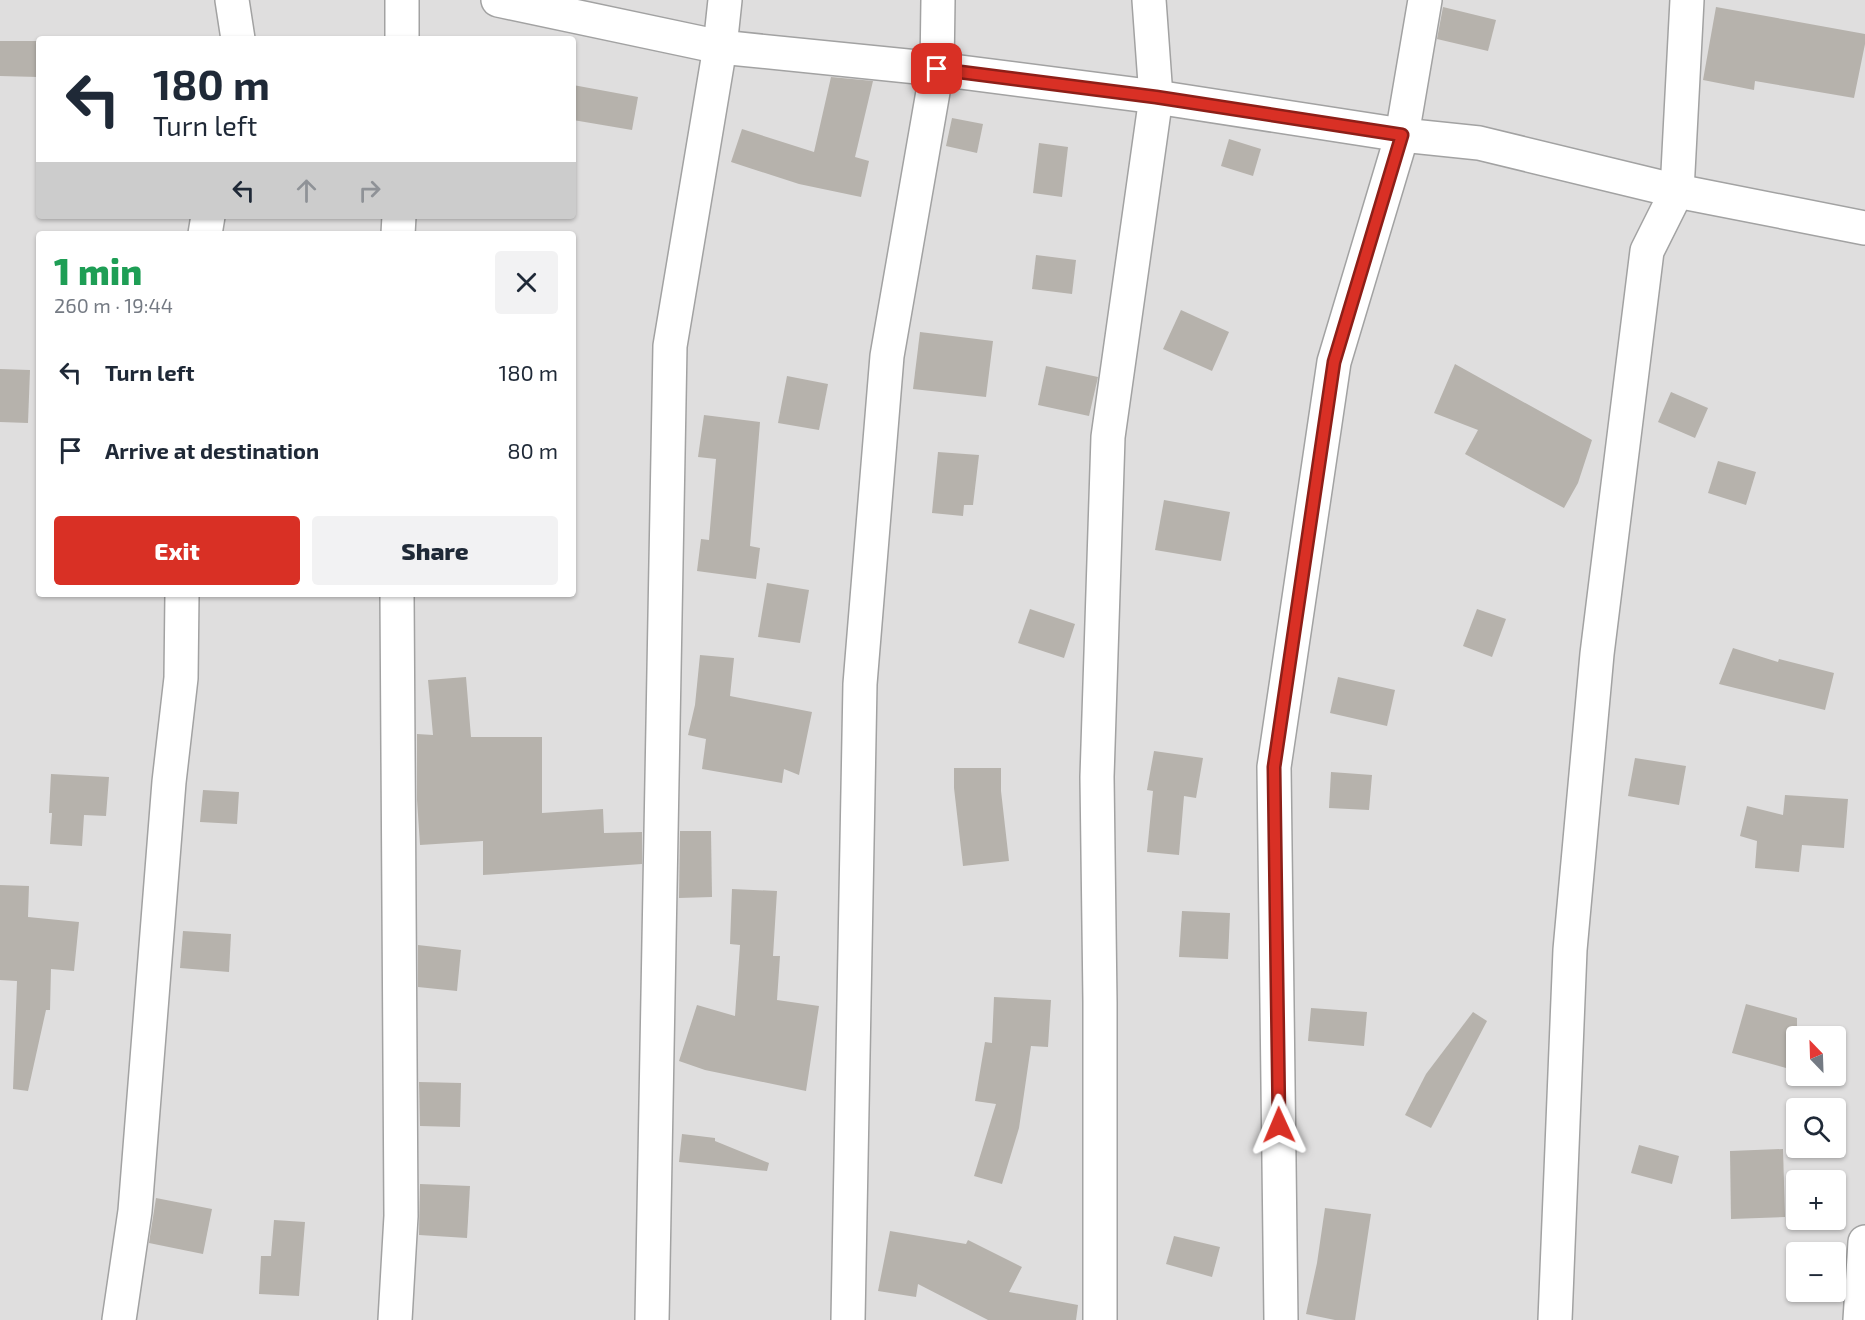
<!DOCTYPE html>
<html lang="en">
<head>
<meta charset="utf-8">
<style>
  :root { --surface:#fff; --page:#f2f2f3; --text:#1f2937; --muted:#747a83; --accent:#d93025 }
  body { margin:0; font-family:"Exo 2",sans-serif; background:var(--page); color:var(--text); height:100vh; display:flex; flex-direction:column; font-size:22px; white-space:nowrap }
  * { box-sizing:border-box; margin:0 }
  p { font-size:20px; color:var(--muted) }
  .icon { flex:none; width:33px; height:33px; fill:none; stroke:currentColor; stroke-width:2; stroke-linecap:round; stroke-linejoin:round }
  .map { position:relative; flex:1; overflow:hidden }
  .side { position:absolute; left:36px; top:231px; width:540px; height:366px; display:flex; flex-direction:column; background:var(--surface); border-radius:6px; box-shadow:0 2px 4px #0004 }
  .side>* { flex:none }
  .banner { position:absolute; left:36px; top:36px; width:540px; height:183px; border-radius:6px; box-shadow:0 2px 4px #0004; background:#fff; color:var(--text); overflow:hidden }
  .needle { width:39px; rotate:337deg }
  .buttons { position:absolute; left:1786px; top:1026px; display:grid; gap:12px }
  .buttons a { display:grid; place-items:center; width:60px; height:60px; border-radius:6px; background:var(--surface); box-shadow:0 2px 4px #0004; font-size:30px }
  .pin { position:absolute; display:grid; place-items:center; width:51px; height:51px; color:#fff; margin:-26px; border-radius:12px; box-shadow:0 3px 9px #0006 }
  .me { position:absolute; width:66px; margin:-33px; rotate:359deg; stroke-linejoin:round; filter:drop-shadow(0 0 4px #0008) }
  .turn { display:flex; align-items:center; gap:21px; height:126px; padding:0 18px; font-size:27px }
  .turn .icon { width:78px; height:78px; stroke-width:2.5 }
  .turn b { display:block; font-size:42px; line-height:51px }
  .lanes { display:flex; align-items:center; height:57px; padding:0 18px; background:#0003; justify-content:center; gap:30px; direction:ltr }
  .lanes .off { opacity:.35 }
  .round { display:grid; place-items:center; flex:none; width:63px; height:63px; border-radius:6px; background:var(--page) }
  .headline { display:flex; align-items:center; justify-content:space-between; height:102px; padding:0 18px }
  h1 { font-size:36px; font-weight:800; line-height:45px; color:#1e9e55 }
  .action { display:flex; gap:12px; margin-top:auto; padding:12px 18px }
  .action a { flex:1; height:69px; border-radius:6px; background:var(--accent); color:#fff; font-size:24px; font-weight:800; line-height:69px; text-align:center }
  .action a+a { background:var(--page); color:var(--text) }
  ul { padding:0; list-style:none }
  li { display:flex; align-items:center; gap:18px; height:78px; padding:0 18px }
  li div { flex:1 }
  li b { display:block; font-size:22px }
  li em { font-style:normal }
  .map>svg:first-child { display:block }
  .residential { fill:#dfdede; fill-rule:evenodd }
  .building { fill:#b6b2ac }
  .lines { fill:none; stroke-linecap:round; stroke-linejoin:round }
  .street-casing { stroke:#a2a2a2; stroke-width:36 }
  .street { stroke:#fff; stroke-width:33 }
  .route-casing { stroke:#8d1f18; stroke-width:15 }
  .route { stroke:#d93025; stroke-width:10 }
</style>
</head>
<body>
<div class="map">
<svg width="1865" height="1320" viewBox="0 0 1865 1320">
  <rect width="100%" height="100%" fill="#f0f0e9"/>
  <path class="residential" d="M 0,0 L 1865,0 L 1865,1320 L 0,1320 ZM 39,39 L 573,39 L 573,216 L 39,216 ZM 39,234 L 573,234 L 573,594 L 39,594 ZM 1797,1036 L 1836,1036 L 1836,1076 L 1797,1076 ZM 1797,1108 L 1836,1108 L 1836,1148 L 1797,1148 ZM 1797,1180 L 1836,1180 L 1836,1220 L 1797,1220 ZM 1797,1252 L 1836,1252 L 1836,1292 L 1797,1292 Z"/>
  <g class="building">
    <polygon points="1443,7 1496,20 1488,51 1437,39"/>
    <polygon points="1716,7 1865,34 1865,44 1854,98 1755,81 1754,90 1703,80"/>
    <polygon points="0,41 39,41 38,77 0,76"/>
    <polygon points="831,77 873,81 855,157 869,161 861,197 799,184 731,162 742,129 814,152"/>
    <polygon points="573,85 638,97 632,130 573,120"/>
    <polygon points="952,118 983,124 977,153 946,146"/>
    <polygon points="1229,139 1261,149 1253,176 1221,166"/>
    <polygon points="1039,143 1068,147 1062,197 1033,193"/>
    <polygon points="1036,255 1076,260 1072,294 1032,289"/>
    <polygon points="1181,310 1229,332 1212,371 1163,349"/>
    <polygon points="920,332 993,341 986,397 913,389"/>
    <polygon points="1455,364 1592,440 1578,483 1564,508 1465,454 1478,430 1434,413"/>
    <polygon points="1046,366 1098,377 1089,416 1038,405"/>
    <polygon points="0,369 30,370 28,423 0,422"/>
    <polygon points="787,376 828,384 819,430 778,423"/>
    <polygon points="1671,392 1708,408 1695,438 1658,422"/>
    <polygon points="704,415 760,422 750,546 760,548 756,579 697,571 701,539 709,540 716,459 698,457"/>
    <polygon points="938,452 979,455 973,505 964,505 963,516 932,513"/>
    <polygon points="1718,461 1756,472 1746,505 1708,493"/>
    <polygon points="1164,500 1230,512 1221,561 1155,550"/>
    <polygon points="767,583 809,590 800,643 758,637"/>
    <polygon points="1030,609 1075,624 1064,658 1018,643"/>
    <polygon points="1477,609 1506,619 1492,657 1463,646"/>
    <polygon points="1733,648 1778,662 1779,659 1834,673 1825,710 1719,684"/>
    <polygon points="700,655 734,658 730,696 812,712 799,775 784,769 782,783 702,769 706,739 688,735 695,705"/>
    <polygon points="466,677 471,737 542,737 542,813 603,809 604,833 642,832 642,864 483,875 483,841 420,845 417,800 417,734 433,735 428,680"/>
    <polygon points="1338,677 1395,690 1387,726 1330,713"/>
    <polygon points="1154,751 1203,758 1196,798 1184,796 1179,855 1147,852 1153,791 1147,790"/>
    <polygon points="1635,758 1686,766 1679,805 1628,796"/>
    <polygon points="954,768 1001,768 1001,791 1009,861 963,866 954,788"/>
    <polygon points="1331,772 1372,775 1369,810 1329,808"/>
    <polygon points="51,774 109,777 106,816 84,815 82,846 50,844 52,813 49,813"/>
    <polygon points="203,790 239,792 237,824 200,822"/>
    <polygon points="1785,795 1848,799 1844,848 1802,845 1799,872 1755,868 1757,841 1740,836 1747,806 1783,815"/>
    <polygon points="680,831 711,831 712,897 679,898"/>
    <polygon points="0,885 29,886 28,917 79,922 74,971 51,969 50,1010 46,1010 28,1091 13,1089 17,981 0,980"/>
    <polygon points="732,889 777,891 773,956 780,956 777,1000 819,1006 806,1091 705,1070 679,1061 697,1005 735,1016 740,945 730,944"/>
    <polygon points="1182,911 1230,913 1228,959 1179,957"/>
    <polygon points="183,931 231,934 229,972 180,968"/>
    <polygon points="418,945 461,950 457,991 418,987"/>
    <polygon points="994,997 1051,1000 1048,1047 1031,1046 1019,1128 1002,1184 974,1176 996,1104 975,1101 985,1042 992,1043"/>
    <polygon points="1746,1004 1797,1018 1797,1071 1732,1053"/>
    <polygon points="1311,1008 1367,1012 1364,1046 1308,1041"/>
    <polygon points="1473,1012 1487,1021 1431,1128 1405,1115 1426,1074"/>
    <polygon points="419,1082 461,1083 460,1127 420,1126"/>
    <polygon points="682,1134 715,1138 715,1141 769,1163 767,1171 679,1162"/>
    <polygon points="1639,1145 1679,1156 1672,1184 1631,1173"/>
    <polygon points="1783,1149 1785,1217 1731,1219 1730,1151"/>
    <polygon points="420,1184 470,1186 467,1238 419,1235"/>
    <polygon points="156,1198 212,1209 203,1254 149,1243"/>
    <polygon points="1325,1208 1371,1214 1355,1320 1335,1320 1306,1314 1317,1263"/>
    <polygon points="274,1220 305,1222 299,1296 259,1294 261,1256 271,1256"/>
    <polygon points="890,1231 966,1244 968,1240 1022,1267 1009,1292 1078,1305 1076,1320 988,1320 918,1284 916,1297 878,1291"/>
    <polygon points="1174,1236 1220,1247 1212,1277 1166,1264"/>
  </g>
  <g class="lines">
    <g class="street-casing">
      <g id="street">
        <polyline points="232,0 238,39"/>
        <polyline points="498,0 720,47 937,69 1156,97 1402,135 1479,143 1677,191 1865,228"/>
        <polyline points="402,39 402,0"/>
        <polyline points="205,234 208,216"/>
        <polyline points="398,234 399,216"/>
        <polyline points="119,1320 135,1211 169,782 181,678 182,594"/>
        <polyline points="395,1320 401,1216 397,594"/>
        <polyline points="652,1320 670,346 720,47 725,0"/>
        <polyline points="848,1320 860,684 887,356 937,69 938,0"/>
        <polyline points="1100,1320 1100,1002 1097,777 1108,437 1156,97 1149,0"/>
        <polyline points="1281,1320 1274,767 1334,362 1402,135 1425,0"/>
        <polyline points="1555,1320 1570,950 1597,654 1647,251 1677,191 1687,0"/>
        <polyline points="1860,1320 1865,1242"/>
      </g>
    </g>
    <use href="#street" class="street"/>
  </g>
  <g class="lines">
    <g class="route-casing">
      <polyline id="route" points="937,69 1156,97 1402,135 1334,362 1274,767 1279,1125"/>
    </g>
    <use href="#route" class="route"/>
  </g>
</svg>
<div class="buttons">
<a><svg class="needle" viewBox="-14 -14 28 28"><path d="M0-13l5 13h-10z" fill="#e53935"/><path d="M0 13l5-13h-10z" fill="#747a83"/></svg></a>
<a><svg class="icon" aria-label="search" viewBox="0 0 24 24"><circle cx="10" cy="10" r="6"/><path d="M15 15l6 6"/></svg></a>
<a>+</a>
<a>−</a>
</div>
<div class="pin" style="left:937px;top:69px;background:#d93025"><svg class="icon" aria-label="arrive" viewBox="0 0 24 24"><path d="M6 21V4h12l-3 4 3 4H6"/></svg></div>
<svg class="me" style="left:1279px;top:1125px" viewBox="-20 -20 40 40"><path d="M0-17L14 15 0 8-14 15z" fill="#d93025" stroke="#fff" stroke-width="4"/></svg>
<div class="banner">
<div class="turn"><svg class="icon" aria-label="left" viewBox="0 0 24 24"><path d="M17 20v-9H6M10 6l-5 5 5 5"/></svg><div><b>180 m</b>Turn left</div></div>
<div class="lanes"><svg class="icon" aria-label="left" viewBox="0 0 24 24"><path d="M17 20v-9H6M10 6l-5 5 5 5"/></svg><svg class="icon off" aria-label="ahead" viewBox="0 0 24 24"><path d="M12 20V5M6 11l6-6 6 6"/></svg><svg class="icon off" aria-label="right" viewBox="0 0 24 24"><path d="M7 20v-9h11M14 6l5 5-5 5"/></svg></div>
</div>
<section class="side">
<div class="headline"><div><h1>1 min</h1><p>260 m · 19:44</p></div><a class="round"><svg class="icon" aria-label="close" viewBox="0 0 24 24"><path d="M6 6l12 12M18 6L6 18"/></svg></a></div>
<ul>
<li><svg class="icon" aria-label="left" viewBox="0 0 24 24"><path d="M17 20v-9H6M10 6l-5 5 5 5"/></svg><div><b>Turn left</b></div><em>180 m</em></li>
<li><svg class="icon" aria-label="arrive" viewBox="0 0 24 24"><path d="M6 21V4h12l-3 4 3 4H6"/></svg><div><b>Arrive at destination</b></div><em>80 m</em></li>
</ul>
<div class="action"><a>Exit</a><a>Share</a></div>
</section>
</div>
</body>
</html>
